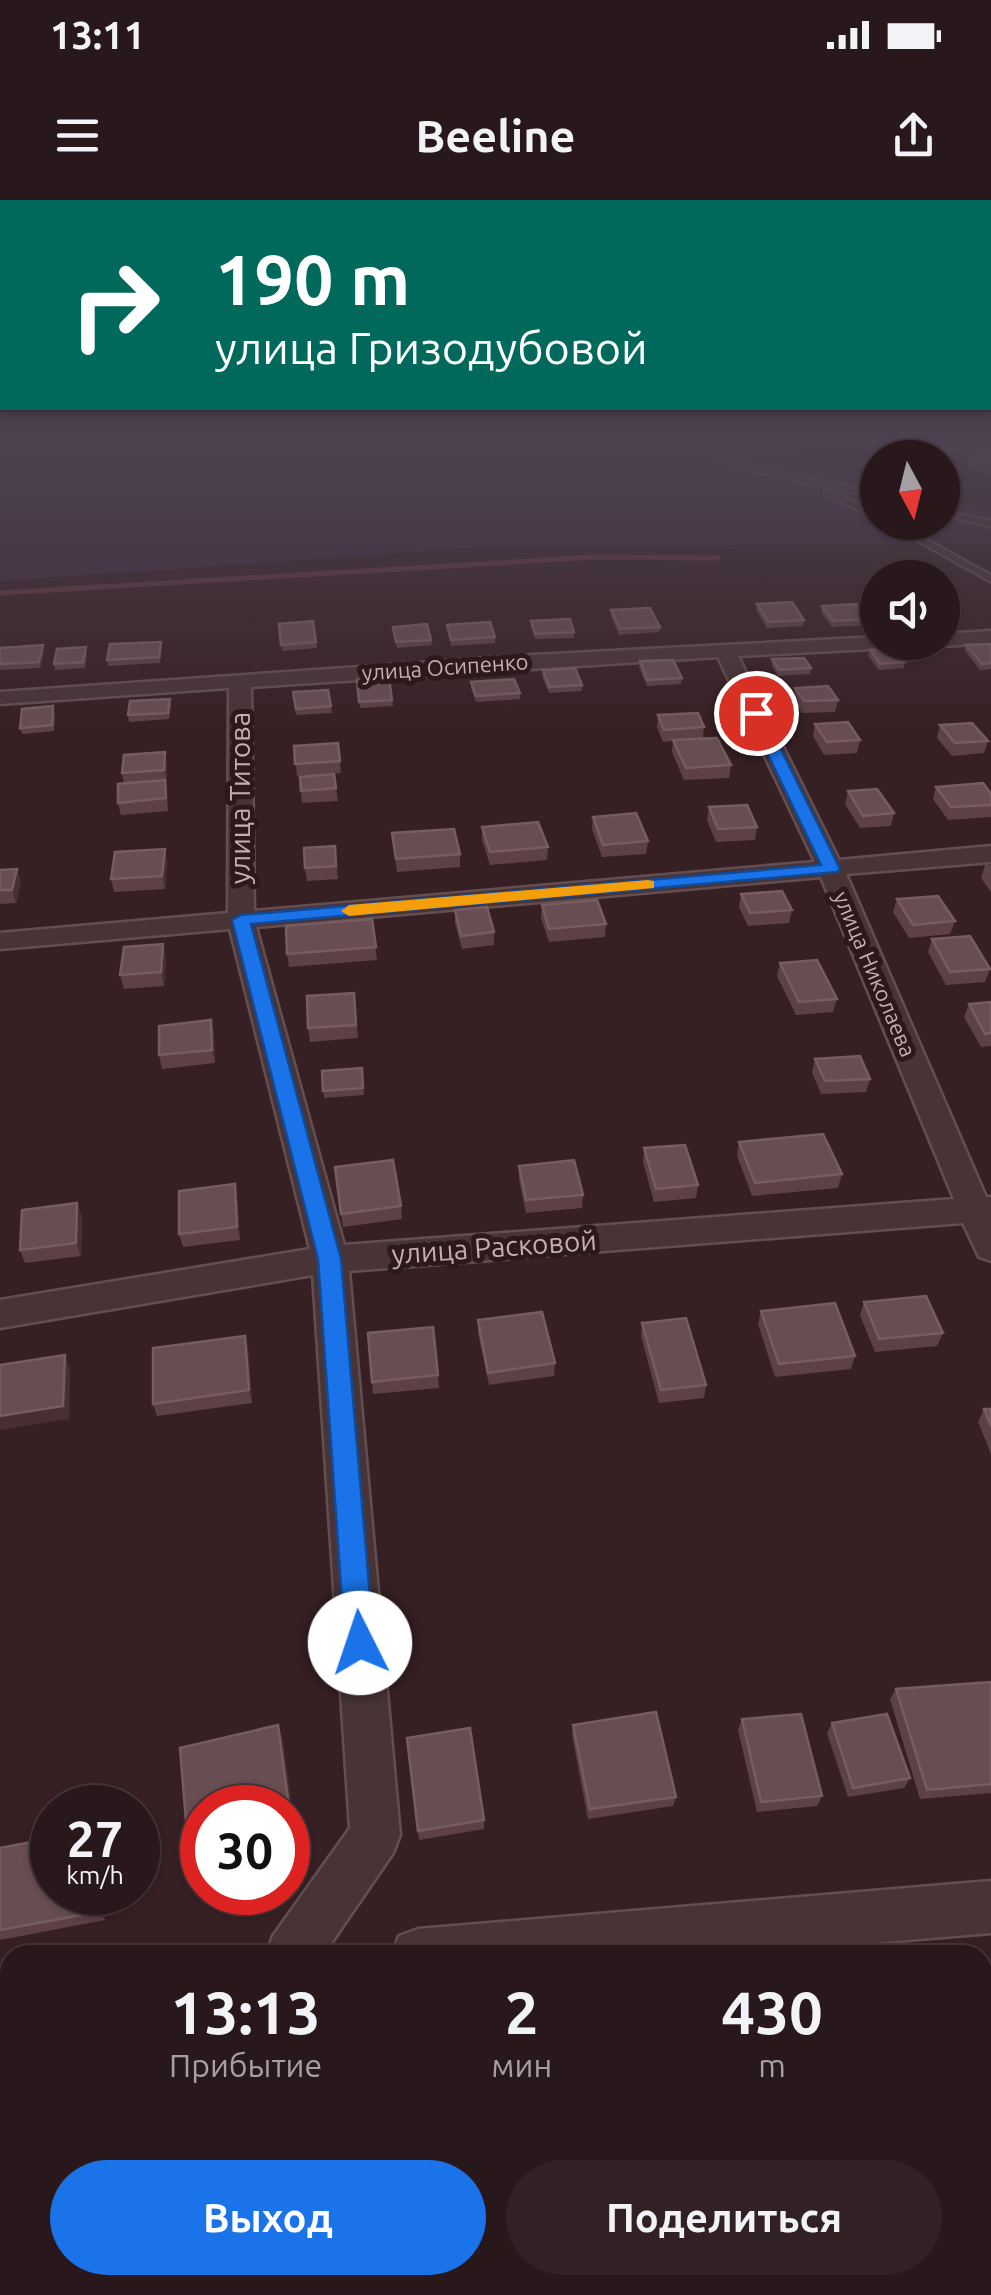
<!DOCTYPE html>
<html lang="ru">
<head>
<meta charset="utf-8">
<style>
  :root { --surface:#29181b; --page:#312124; --text:#f1f3f6; --muted:#a5a0a3; --line:#45373a; --accent:#1a73e8 }
  body { margin:0; font-family:Ubuntu,sans-serif; background:var(--page); color:var(--text); height:100vh; display:flex; flex-direction:column; font-size:38px; white-space:nowrap }
  * { box-sizing:border-box; margin:0 }
  p { font-size:32px; color:var(--muted) }
  .icon { flex:none; width:55px; height:55px; fill:none; stroke:currentColor; stroke-width:2; stroke-linecap:round; stroke-linejoin:round }
  .map { position:relative; flex:1; overflow:hidden }
  .drawer { position:absolute; left:0px; top:1745px; width:992px; height:350px; display:flex; flex-direction:column; background:var(--surface); border-radius:30px 30px 0 0; box-shadow:0 2px 8px #0004,0 0 0 2px var(--line) }
  .drawer>* { flex:none }
  .hud { position:absolute; left:0px; top:0px; width:992px; height:210px; box-shadow:0 2px 8px #0004,0 0 0 2px var(--line); background:#00695c; color:#fff; overflow:hidden }
  .needle { width:65px; rotate:173deg }
  .fabs { position:absolute; left:860px; top:240px; display:grid; gap:20px }
  .fabs a { display:grid; place-items:center; width:100px; height:100px; border-radius:50%; background:var(--surface); box-shadow:0 2px 8px #0004,0 0 0 2px var(--line); font-size:50px }
  .speed { position:absolute; left:30px; top:1585px; display:flex; gap:20px; font-size:50px; font-weight:700; text-align:center }
  .speed>* { display:grid; place-content:center; width:130px; height:130px; border-radius:50%; background:var(--surface); box-shadow:0 2px 8px #0004,0 0 0 2px var(--line); line-height:1 }
  .speed small { font-size:25px; font-weight:400 }
  .speed .limit { border:15px solid #d22; background:#fff; color:#111 }
  .pin { position:absolute; display:grid; place-items:center; width:85px; height:85px; color:#fff; margin:-42px; border:5px solid #fff; border-radius:50%; box-shadow:0 2px 10px #0007 }
  .me { position:absolute; width:110px; margin:-55px; rotate:356deg; stroke-linejoin:round; filter:drop-shadow(0 0 8px #0008) }
  .turn { display:flex; align-items:center; gap:35px; height:210px; padding:0 50px; font-size:45px }
  .turn .icon { width:130px; height:130px; stroke-width:2.5 }
  .turn b { display:block; font-size:70px; line-height:85px }
  .eta { display:flex; justify-content:space-evenly; align-items:center; height:170px; text-align:center }
  .eta b { font-size:60px; font-weight:600; line-height:70px }
  .cta { display:flex; gap:20px; margin-top:auto; padding:20px 50px }
  .cta a { flex:1; height:115px; border-radius:60px; background:var(--accent); color:#fff; font-size:40px; font-weight:600; line-height:115px; text-align:center }
  .cta a+a { background:var(--page); color:var(--text) }
  .status { display:flex; justify-content:space-between; align-items:center; height:70px; padding:0 50px; background:var(--surface); direction:ltr }
  .status svg { height:28px; fill:currentColor }
  header { display:flex; justify-content:space-between; align-items:center; height:130px; padding:0 50px; background:var(--surface); font-size:45px; font-weight:600 }
  .map>svg:first-child { display:block }
  .green { fill:#402a3c }
  .lines { fill:none; stroke-linecap:round; stroke-linejoin:round }
  .stream { stroke:#5f333b; stroke-width:5 }
  .service-casing { stroke:#634e51; stroke-width:4 }
  .minor-casing { stroke:#634e51; stroke-width:5 }
  .service { fill:#483437; fill-rule:evenodd }
  .minor { fill:#483437; fill-rule:evenodd }
  .wall { fill:#5d4146 }
  .shaded-wall { fill:#492f34 }
  .building { fill:#684d52; stroke:#775c60; stroke-width:2.5 }
  .route { fill:#1a73e8; stroke:#114b97; stroke-width:2.5 }
  .slow { fill:#f59e0b }
  .labels { text-anchor:middle; stroke-width:10; stroke-linejoin:round; paint-order:stroke }
  .far-street-label { font-size:22px; fill:#c5aeb1; stroke:#2c191c }
  .street-label { font-size:28px; fill:#c5aeb1; stroke:#2c191c }
</style>
</head>
<body>
<div class="status"><b>13:11</b><svg viewBox="0 0 49 12"><path d="M0 12V9h3v3zM5 12V6h3v6zM10 12V3h3v9zM15 12V0h3v12zM26 1h20v11H26zM47 4h2v5h-2z"/></svg></div>
<header><svg class="icon" aria-label="menu" viewBox="0 0 24 24"><path d="M4 6h16M4 12h16M4 18h16"/></svg>Beeline<svg class="icon" aria-label="share" viewBox="0 0 24 24"><path d="M12 15V3M7 8l5-5 5 5M5 13v7h14v-7"/></svg></header>
<div class="map">
<svg width="991" height="2095" viewBox="0 0 991 2095">
  <rect width="100%" height="100%" fill="#372024"/>
  <polygon class="green" points="0,239 769,239 877,280 878,322 942,322 943,299 991,313 991,344 497,346 0,381"/>
  <g class="lines">
    <polyline class="stream" points="0,393 596,357 718,358"/>
    <g class="service-casing">
      <g id="service">
        <polygon points="682,239 692,239 747,265 878,293 878,298 742,269"/>
        <polygon points="929,239 940,239 991,255 991,260"/>
        <polygon points="825,291 831,291 878,314 878,319 825,295"/>
        <polygon points="942,310 991,321 991,327 942,315"/>
        <polygon points="884,322 895,322 991,375 991,382"/>
      </g>
    </g>
    <g class="minor-casing">
      <g id="minor">
        <polygon points="991,431 991,443 942,446 934,442 942,442 942,434"/>
        <path d="M 878,437 L 878,442 L 901,442 L 891,448 L 738,456 L 839,660 L 991,646 L 991,662 L 846,674 L 986,997 L 991,997 L 991,1061 L 979,1057 L 963,1023 L 349,1071 L 400,1635 L 393,1653 L 323,1755 L 266,1755 L 273,1736 L 350,1628 L 313,1075 L 0,1128 L 0,1100 L 310,1049 L 230,729 L 0,749 L 0,733 L 228,713 L 229,488 L 0,504 L 0,492 L 533,455 ZM 718,457 L 815,662 L 254,711 L 251,487 ZM 821,677 L 954,999 L 344,1045 L 256,727 Z"/>
        <polygon points="991,1681 991,1733 728,1755 392,1755 399,1736 418,1729"/>
        <polygon points="10,1834 10,1890 0,1892 0,1836"/>
        <rect x="231" y="2085" width="60" height="10"/>
      </g>
    </g>
    <use href="#service" class="service"/>
    <use href="#minor" class="minor"/>
  </g>
  <g class="wall">
    <polygon points="940,239 991,239 979,252"/>
    <polygon points="926,241 955,251 952,261 942,263 942,258 904,256 906,247"/>
    <polygon points="991,253 991,275 968,268 970,258"/>
    <polygon points="757,404 804,420 803,426 767,428 756,410"/>
    <polygon points="942,405 951,415 950,420 942,421"/>
    <polygon points="822,406 869,419 867,425 832,427 821,412"/>
    <polygon points="611,410 660,427 659,432 619,435 611,416"/>
    <polygon points="313,421 317,448 282,451 279,424"/>
    <polygon points="531,421 574,432 574,438 535,439 531,426"/>
    <polygon points="447,425 495,437 495,443 451,446"/>
    <polygon points="393,427 431,440 432,445 397,448"/>
    <polygon points="161,442 162,447 160,463 108,466 107,460"/>
    <polygon points="991,444 991,469 980,470 965,451 966,445"/>
    <polygon points="0,448 44,451 41,468 0,470"/>
    <polygon points="870,450 905,462 904,468 879,470 868,456"/>
    <polygon points="87,453 85,468 55,470 54,464"/>
    <polygon points="772,459 811,468 810,474 778,476 772,465"/>
    <polygon points="640,461 682,478 681,484 647,486 639,467"/>
    <polygon points="543,470 582,485 582,491 549,493 542,476"/>
    <polygon points="389,478 393,506 360,508 357,480"/>
    <polygon points="471,482 520,493 520,499 476,502 471,488"/>
    <polygon points="795,488 838,500 835,512 802,513 793,500"/>
    <polygon points="328,490 332,513 296,515 293,492"/>
    <polygon points="170,499 171,505 169,519 129,522 128,515"/>
    <polygon points="55,512 54,531 22,534 20,528"/>
    <polygon points="658,515 704,527 703,538 731,565 729,578 684,580 672,552 673,541 663,542 657,527"/>
    <polygon points="815,524 860,540 857,553 824,555 813,536"/>
    <polygon points="940,525 988,541 984,553 952,556 937,538"/>
    <polygon points="338,543 341,573 297,576 294,546"/>
    <polygon points="167,564 166,582 168,611 121,615 118,603 124,584 122,573"/>
    <polygon points="334,574 338,601 302,603 300,577"/>
    <polygon points="936,587 991,594 991,617 948,620 933,599"/>
    <polygon points="848,591 894,613 891,626 860,628 845,604"/>
    <polygon points="709,607 757,627 755,640 716,642 707,620"/>
    <polygon points="593,617 648,641 646,654 602,657 592,629"/>
    <polygon points="482,627 548,647 547,660 490,665 482,640"/>
    <polygon points="392,633 460,654 460,667 397,672"/>
    <polygon points="335,646 338,679 307,681 305,668"/>
    <polygon points="165,649 167,662 165,689 114,692 111,679"/>
    <polygon points="985,665 991,665 991,692 981,678"/>
    <polygon points="0,670 21,682 16,703 0,704"/>
    <polygon points="741,694 792,710 789,723 748,726 739,707"/>
    <polygon points="897,699 955,721 950,734 909,738 893,712"/>
    <polygon points="542,705 606,724 605,737 549,742 541,718"/>
    <polygon points="455,710 494,732 494,745 462,749 455,723"/>
    <polygon points="372,719 377,760 289,767 287,754"/>
    <polygon points="932,739 990,769 985,782 946,785 928,752"/>
    <polygon points="163,744 166,757 164,786 124,789 120,775"/>
    <polygon points="780,763 837,799 833,812 796,815 777,776"/>
    <polygon points="354,793 358,838 310,842 308,828"/>
    <polygon points="991,802 991,846 981,847 964,817 969,804"/>
    <polygon points="211,820 214,834 215,863 162,869 159,855"/>
    <polygon points="815,859 870,879 866,892 821,894 812,872"/>
    <polygon points="362,868 364,895 324,898 322,871"/>
    <polygon points="739,942 842,974 838,988 752,996 737,956"/>
    <polygon points="644,948 698,985 696,998 654,1002 643,962"/>
    <polygon points="519,966 583,995 582,1008 526,1013 519,979"/>
    <polygon points="335,967 401,1006 402,1019 343,1027"/>
    <polygon points="235,984 237,998 240,1040 183,1047 179,1034"/>
    <polygon points="82,1016 81,1056 25,1063 20,1050"/>
    <polygon points="864,1102 943,1133 937,1146 875,1152 860,1115"/>
    <polygon points="761,1111 855,1156 851,1169 775,1177 758,1124"/>
    <polygon points="478,1120 555,1163 554,1176 489,1185 478,1133"/>
    <polygon points="642,1123 706,1185 704,1198 659,1203 641,1136"/>
    <polygon points="245,1136 248,1148 252,1203 157,1216 153,1204"/>
    <polygon points="438,1175 439,1188 373,1194 372,1182"/>
    <polygon points="984,1209 991,1209 991,1254 978,1222"/>
    <polygon points="991,1482 991,1593 920,1599 890,1499 896,1489"/>
    <polygon points="742,1519 822,1596 817,1606 757,1612 738,1530"/>
    <polygon points="832,1523 910,1578 904,1588 848,1597 827,1533"/>
    <polygon points="573,1525 676,1597 673,1606 588,1619 572,1535"/>
    <polygon points="407,1538 484,1620 484,1629 419,1640"/>
    <polygon points="0,1648 105,1692 105,1720 0,1740"/>
  </g>
  <g class="shaded-wall">
    <polygon points="982,239 991,239 991,249 979,252"/>
    <polygon points="955,251 952,261 942,263 942,258 934,258"/>
    <polygon points="43,445 44,451 41,468 39,462"/>
    <polygon points="165,552 167,564 167,582 164,570"/>
    <polygon points="165,649 167,662 165,689 162,676"/>
    <polygon points="17,669 21,682 16,703 12,690"/>
    <polygon points="163,744 166,757 164,786 161,772"/>
    <polygon points="211,820 214,834 215,863 212,850"/>
    <polygon points="235,984 237,998 240,1040 237,1027"/>
    <polygon points="77,1003 82,1016 81,1056 76,1043"/>
    <polygon points="245,1136 248,1148 252,1203 249,1190"/>
    <polygon points="65,1155 70,1168 69,1219 0,1230 0,1216"/>
    <polygon points="278,1525 283,1540 299,1657 288,1660"/>
    <polygon points="202,1667 202,1681 197,1683 190,1670"/>
    <polygon points="98,1692 105,1692 105,1720 98,1712"/>
  </g>
  <g class="building">
    <polygon points="926,241 955,251 934,256 906,247"/>
    <polygon points="988,252 991,253 991,264 970,258"/>
    <polygon points="792,402 804,420 768,422 757,404"/>
    <polygon points="857,404 869,419 833,421 822,406"/>
    <polygon points="942,405 951,415 942,415"/>
    <polygon points="650,408 660,427 620,429 611,410"/>
    <polygon points="570,419 574,432 535,434 531,421"/>
    <polygon points="313,421 316,442 281,445 279,424"/>
    <polygon points="490,422 495,437 451,440 447,425"/>
    <polygon points="427,424 431,440 396,442 393,427"/>
    <polygon points="161,442 159,457 107,460 110,444"/>
    <polygon points="991,444 991,463 982,464 966,445"/>
    <polygon points="43,445 39,462 0,464 0,448"/>
    <polygon points="86,447 83,462 54,464 57,449"/>
    <polygon points="894,449 905,462 880,464 870,450"/>
    <polygon points="804,458 811,468 779,470 772,459"/>
    <polygon points="673,460 682,478 647,480 640,461"/>
    <polygon points="575,468 582,485 549,487 543,470"/>
    <polygon points="389,478 392,500 359,502 357,480"/>
    <polygon points="514,479 520,493 476,496 471,482"/>
    <polygon points="828,486 838,500 804,501 795,488"/>
    <polygon points="328,490 331,506 296,509 293,492"/>
    <polygon points="170,499 168,513 128,515 130,501"/>
    <polygon points="53,506 52,525 20,528 22,509"/>
    <polygon points="698,513 704,527 664,530 658,515"/>
    <polygon points="848,522 860,540 827,542 815,524"/>
    <polygon points="972,523 988,541 955,543 940,525"/>
    <polygon points="717,538 731,565 686,568 673,540"/>
    <polygon points="338,543 340,561 295,564 294,546"/>
    <polygon points="165,552 164,570 122,573 124,555"/>
    <polygon points="334,574 336,588 301,591 300,577"/>
    <polygon points="165,580 166,598 118,603 118,584"/>
    <polygon points="983,583 991,594 991,605 951,607 936,587"/>
    <polygon points="877,589 894,613 863,616 848,591"/>
    <polygon points="747,605 757,627 718,629 709,607"/>
    <polygon points="636,613 648,641 603,645 593,617"/>
    <polygon points="538,622 548,647 490,652 482,627"/>
    <polygon points="454,629 460,654 396,659 392,633"/>
    <polygon points="335,646 336,666 305,668 304,648"/>
    <polygon points="165,649 162,676 111,679 115,652"/>
    <polygon points="17,669 12,690 0,690 0,670"/>
    <polygon points="782,691 792,710 750,713 741,694"/>
    <polygon points="938,696 955,721 913,725 897,699"/>
    <polygon points="597,700 606,724 549,729 542,705"/>
    <polygon points="487,707 494,732 461,736 455,710"/>
    <polygon points="372,719 376,747 287,754 286,726"/>
    <polygon points="970,736 990,769 950,772 932,739"/>
    <polygon points="163,744 161,772 120,775 124,747"/>
    <polygon points="817,760 837,799 799,802 780,763"/>
    <polygon points="354,793 356,825 308,828 307,796"/>
    <polygon points="991,802 991,833 985,834 969,804"/>
    <polygon points="211,820 212,850 159,855 159,826"/>
    <polygon points="860,856 870,879 825,881 815,859"/>
    <polygon points="362,868 363,888 323,891 322,871"/>
    <polygon points="823,934 842,974 755,983 739,942"/>
    <polygon points="685,945 698,985 656,989 644,948"/>
    <polygon points="393,960 401,1006 341,1014 335,967"/>
    <polygon points="574,960 583,995 526,1000 519,966"/>
    <polygon points="235,984 237,1027 179,1034 179,991"/>
    <polygon points="77,1003 76,1043 20,1050 22,1010"/>
    <polygon points="926,1096 943,1133 879,1139 864,1102"/>
    <polygon points="835,1103 855,1156 779,1164 761,1111"/>
    <polygon points="542,1112 555,1163 488,1173 478,1120"/>
    <polygon points="686,1118 706,1185 661,1190 642,1123"/>
    <polygon points="433,1127 438,1175 372,1182 368,1133"/>
    <polygon points="245,1136 249,1190 153,1204 153,1148"/>
    <polygon points="65,1155 63,1206 0,1216 0,1165"/>
    <polygon points="984,1209 991,1209 991,1226"/>
    <polygon points="991,1482 991,1584 927,1590 896,1489"/>
    <polygon points="656,1512 676,1597 590,1609 573,1525"/>
    <polygon points="801,1514 822,1596 761,1602 742,1519"/>
    <polygon points="887,1514 910,1578 853,1588 832,1523"/>
    <polygon points="278,1525 294,1644 288,1646 288,1608 202,1608 202,1667 190,1670 180,1548"/>
    <polygon points="470,1528 484,1620 418,1631 407,1538"/>
    <polygon points="52,1638 52,1692 98,1692 98,1712 0,1730 0,1648"/>
    <polygon points="982,1890 991,1914 991,1967 982,1969"/>
  </g>
  <linearGradient id="sky" x2="0" y2="1"><stop stop-color="#1e1214"/><stop offset="0.45" stop-color="#4d4250"/><stop offset="1" stop-color="#4d4250" stop-opacity="0"/></linearGradient>
  <rect width="991" height="532" fill="url(#sky)"/>
  <polygon class="route" points="756,509 763,513 840,669 837,672 251,724 341,1059 374,1443 370,1453 360,1457 349,1453 345,1443 318,1059 232,720 241,715 821,665 748,513"/>
  <polygon class="slow" points="648,680 654,681 654,688 349,716 341,711 349,705"/>
  <g class="labels">
    <g class="far-street-label">
      <text transform="translate(445 467) rotate(-4)" y="8">улица Осипенко</text>
      <text transform="translate(875 774) rotate(67)" y="8">улица Николаева</text>
    </g>
    <g class="street-label">
      <text transform="translate(240 598) rotate(-90)" y="10">улица Титова</text>
      <text transform="translate(494 1047) rotate(-4)" y="10">улица Расковой</text>
    </g>
  </g>
</svg>
<div class="fabs">
<a><svg class="needle" viewBox="-14 -14 28 28"><path d="M0-13l5 13h-10z" fill="#e53935"/><path d="M0 13l5-13h-10z" fill="#a5a0a3"/></svg></a>
<a><svg class="icon" aria-label="sound" viewBox="0 0 24 24"><path d="M4 9h4l5-4v14l-5-4H4zM17 9q2 3 0 6"/></svg></a>
</div>
<div class="speed"><div>27<small>km/h</small></div><div class="limit">30</div></div>
<div class="pin" style="left:756px;top:513px;background:#d93025"><svg class="icon" aria-label="arrive" viewBox="0 0 24 24"><path d="M6 21V4h12l-3 4 3 4H6"/></svg></div>
<svg class="me" style="left:360px;top:1443px" viewBox="-20 -20 40 40"><circle r="19" fill="#fff"/><path d="M0-13L10 11 0 6-10 11z" fill="#1a73e8"/></svg>
<div class="hud">
<div class="turn"><svg class="icon" aria-label="right" viewBox="0 0 24 24"><path d="M7 20v-9h11M14 6l5 5-5 5"/></svg><div><b>190 m</b>улица Гризодубовой</div></div>
</div>
<section class="drawer">
<div class="eta">
<div><b>13:13</b><p>Прибытие</p></div>
<div><b>2</b><p>мин</p></div>
<div><b>430</b><p>m</p></div>
</div>
<div class="cta"><a>Выход</a><a>Поделиться</a></div>
</section>
</div>
</body>
</html>
